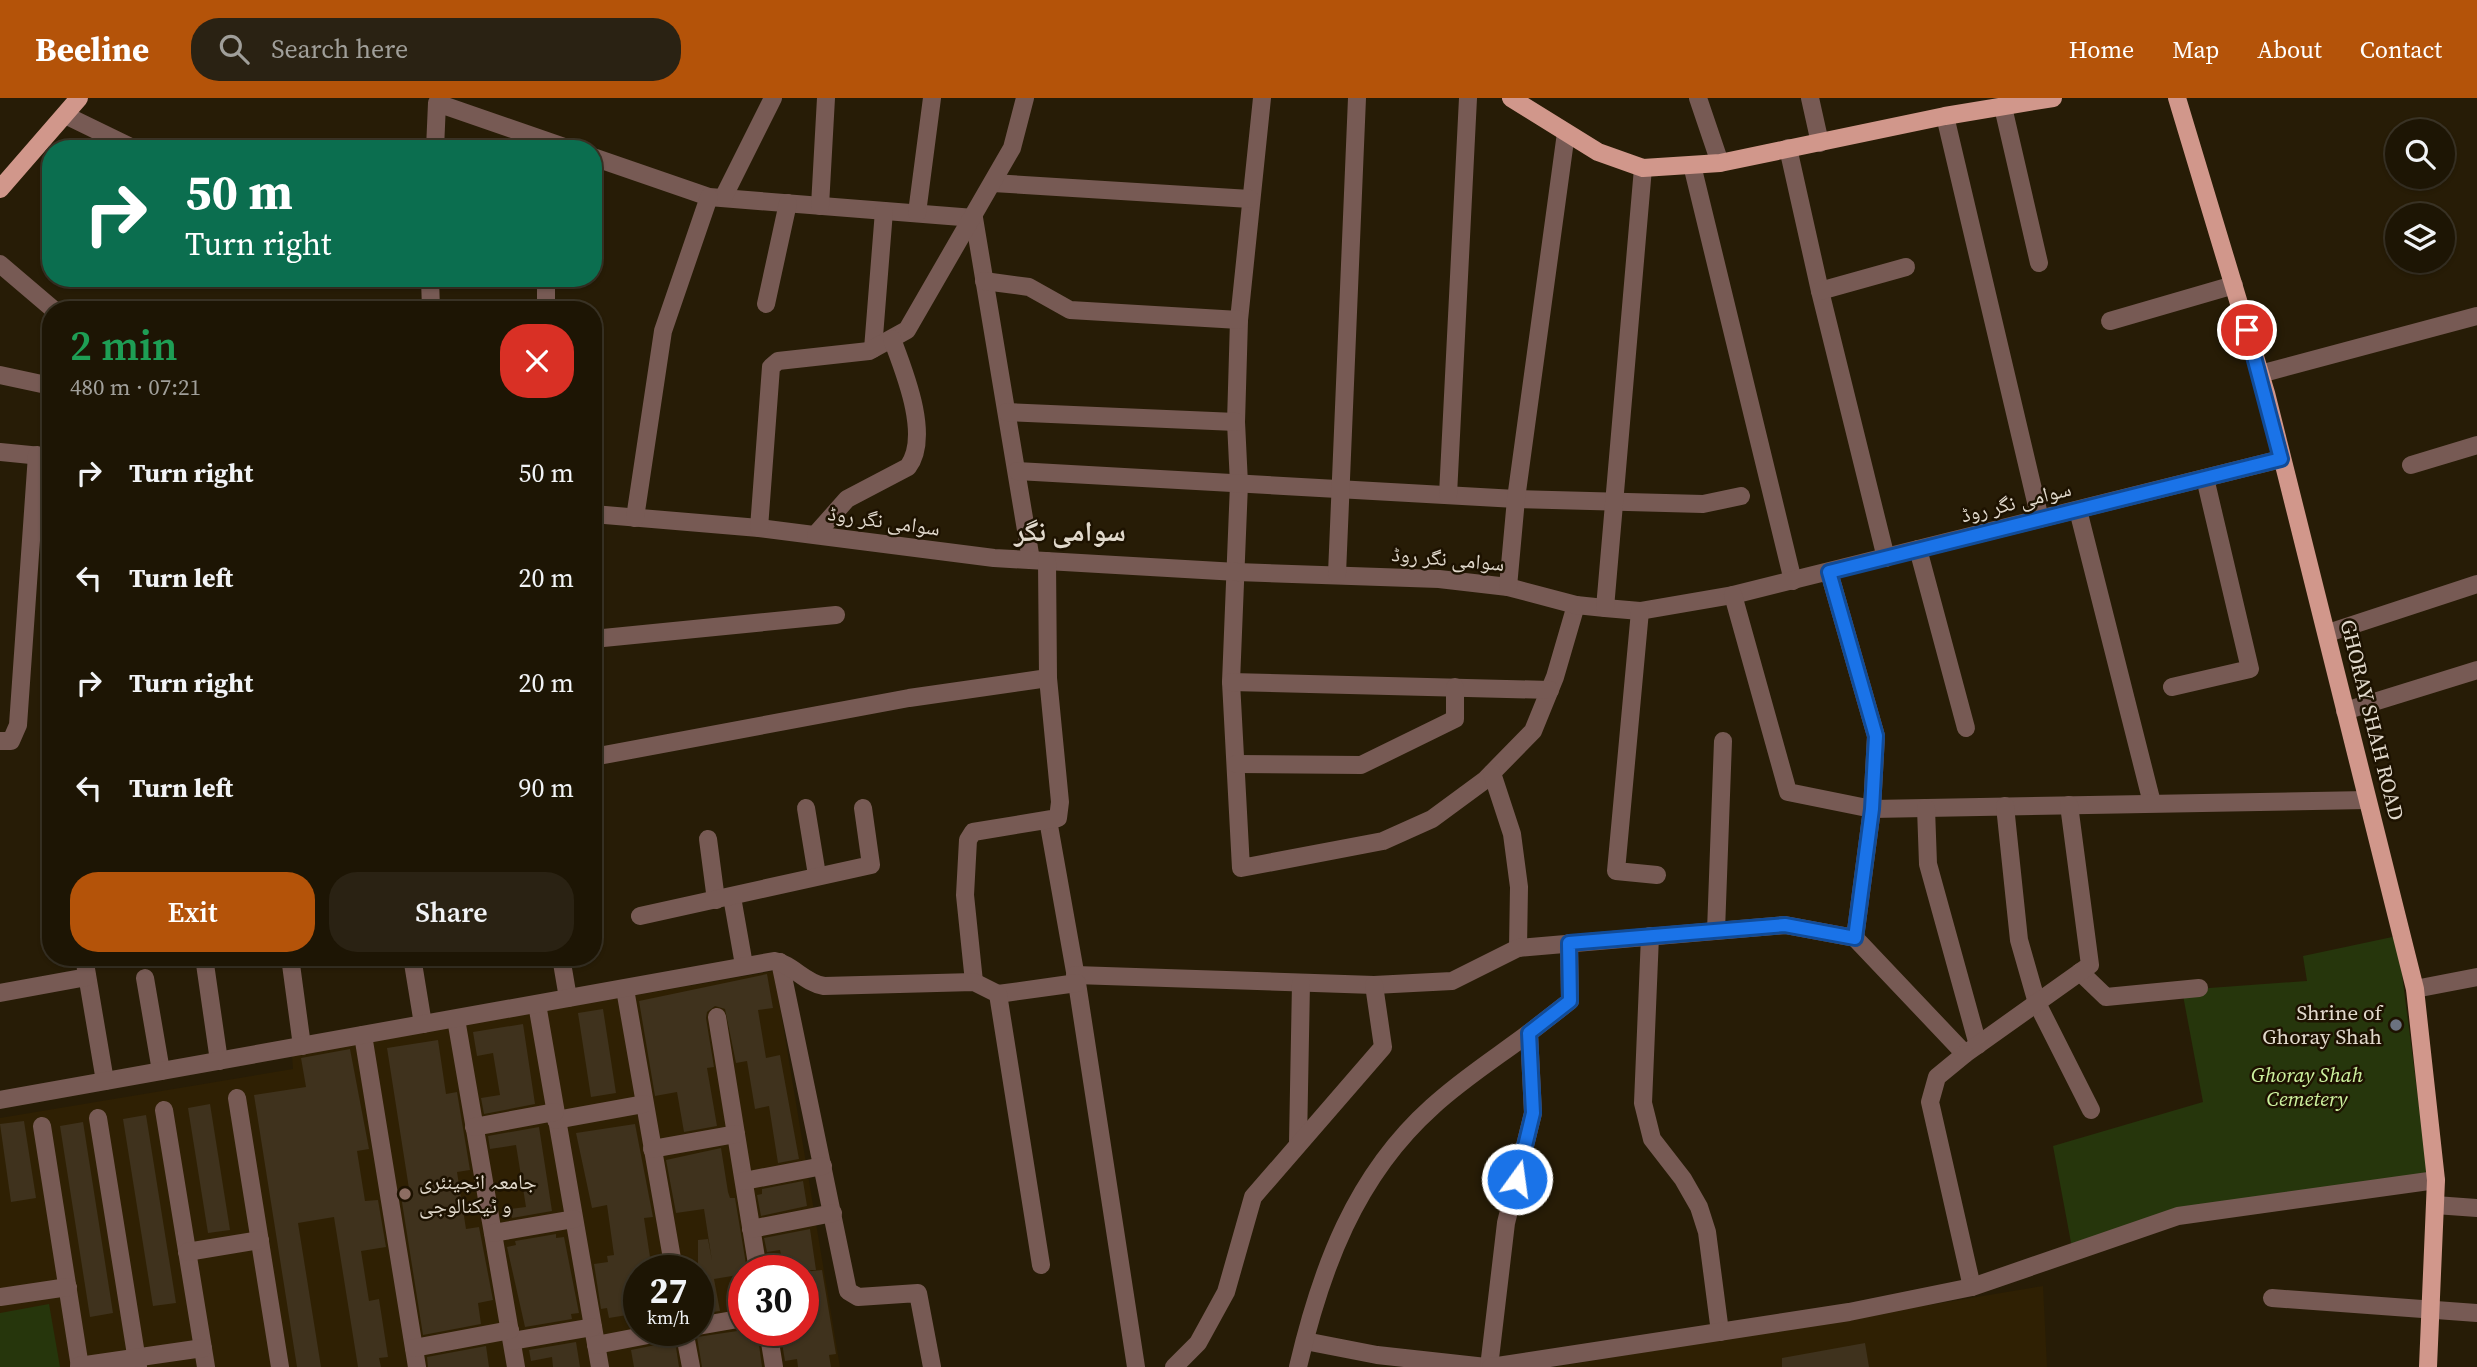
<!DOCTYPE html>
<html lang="en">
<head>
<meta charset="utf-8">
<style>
  :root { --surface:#1d1504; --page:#2a2213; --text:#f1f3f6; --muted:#a09f9a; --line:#3b3426; --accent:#b45309 }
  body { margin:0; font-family:"Source Serif 4","Noto Naskh Arabic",serif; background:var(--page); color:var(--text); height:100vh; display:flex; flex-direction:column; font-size:26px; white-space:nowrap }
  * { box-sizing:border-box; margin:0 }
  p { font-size:23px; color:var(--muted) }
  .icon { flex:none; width:38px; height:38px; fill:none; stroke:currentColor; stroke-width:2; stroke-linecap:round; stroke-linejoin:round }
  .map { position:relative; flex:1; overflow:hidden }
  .details { position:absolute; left:42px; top:203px; width:560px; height:665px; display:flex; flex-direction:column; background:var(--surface); border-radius:28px; box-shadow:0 2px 5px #0004,0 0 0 2px var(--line) }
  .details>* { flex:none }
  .guide { position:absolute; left:42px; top:42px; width:560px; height:147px; border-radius:28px; box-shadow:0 2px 5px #0004,0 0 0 2px var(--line); background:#0b6e4f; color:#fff; overflow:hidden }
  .controls { position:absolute; left:2385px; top:21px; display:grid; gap:14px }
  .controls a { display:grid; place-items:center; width:70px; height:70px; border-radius:50%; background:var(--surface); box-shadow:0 2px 5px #0004,0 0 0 2px var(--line); font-size:35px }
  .speed { position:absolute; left:623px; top:1157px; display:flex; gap:14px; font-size:35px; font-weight:700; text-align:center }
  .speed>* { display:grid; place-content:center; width:91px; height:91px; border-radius:50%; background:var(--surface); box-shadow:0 2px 5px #0004,0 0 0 2px var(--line); line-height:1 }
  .speed small { font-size:18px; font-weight:400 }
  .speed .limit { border:10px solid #d22; background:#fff; color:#111 }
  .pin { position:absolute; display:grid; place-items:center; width:60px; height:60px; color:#fff; margin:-30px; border:4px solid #fff; border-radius:50%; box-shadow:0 2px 7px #0007 }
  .me { position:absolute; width:77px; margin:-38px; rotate:14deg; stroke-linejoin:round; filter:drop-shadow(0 0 5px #0008) }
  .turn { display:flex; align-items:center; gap:24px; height:147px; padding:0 28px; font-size:32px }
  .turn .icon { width:91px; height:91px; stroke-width:2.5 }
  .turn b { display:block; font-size:49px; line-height:60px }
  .round { display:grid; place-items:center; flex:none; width:74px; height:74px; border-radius:28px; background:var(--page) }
  .overview { display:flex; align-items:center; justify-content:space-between; height:119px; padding:0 28px }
  h1 { font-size:42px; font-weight:600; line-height:52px; color:#1e9e55 }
  .cta { display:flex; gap:14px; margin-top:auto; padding:14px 28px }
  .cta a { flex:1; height:80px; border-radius:28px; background:var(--accent); color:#fff; font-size:28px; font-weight:600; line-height:80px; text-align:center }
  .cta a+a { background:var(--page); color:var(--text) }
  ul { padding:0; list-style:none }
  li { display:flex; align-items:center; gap:21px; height:105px; padding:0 28px }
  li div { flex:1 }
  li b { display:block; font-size:26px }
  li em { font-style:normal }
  header { display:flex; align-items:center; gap:42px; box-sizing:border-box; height:98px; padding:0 35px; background:var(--accent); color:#fff }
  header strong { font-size:33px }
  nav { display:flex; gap:38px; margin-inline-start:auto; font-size:24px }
  .search { width:490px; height:63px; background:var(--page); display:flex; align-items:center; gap:18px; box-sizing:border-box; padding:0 24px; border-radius:28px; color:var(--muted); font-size:26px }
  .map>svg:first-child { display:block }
  .built { fill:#2f2003; fill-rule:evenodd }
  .green { fill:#26360c }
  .building { fill:#3f321d }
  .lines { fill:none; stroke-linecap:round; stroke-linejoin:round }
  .minor { stroke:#775a54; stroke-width:18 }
  .major { stroke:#d1978b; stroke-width:18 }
  .route-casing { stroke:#114b97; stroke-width:18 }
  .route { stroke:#1a73e8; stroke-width:12 }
  .worship-dot { fill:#6b7280; stroke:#1d1200; stroke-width:2.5 }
  .education-dot { fill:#8d6e63; stroke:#1d1200; stroke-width:2.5 }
  .labels { text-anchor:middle; stroke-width:5; stroke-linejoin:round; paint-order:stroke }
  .street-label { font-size:21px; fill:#e1d9cc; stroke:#1d1200 }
  .poi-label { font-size:21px; fill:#e1d9cc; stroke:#1d1200; text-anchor:end }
  .park-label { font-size:21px; font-style:italic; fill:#cef39f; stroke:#1d1200 }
  .district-label { font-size:28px; font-weight:bold; fill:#e1d9cc; stroke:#1d1200 }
</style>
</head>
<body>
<header>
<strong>Beeline</strong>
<div class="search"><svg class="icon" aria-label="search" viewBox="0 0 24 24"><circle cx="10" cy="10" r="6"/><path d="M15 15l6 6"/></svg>Search here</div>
<nav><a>Home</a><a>Map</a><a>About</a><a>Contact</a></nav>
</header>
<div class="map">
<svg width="2477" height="1269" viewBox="0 0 2477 1269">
  <rect width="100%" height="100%" fill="#271c06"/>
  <g class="built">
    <path d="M 774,873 L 840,1269 L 0,1269 L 0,1020 L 293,971 L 292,957 ZM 639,1172 L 698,1172 L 698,1232 L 639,1232 ZM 744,1172 L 803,1172 L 803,1232 L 744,1232 Z"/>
    <polygon points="2043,1188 2047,1269 1554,1269"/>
  </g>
  <g class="green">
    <polygon points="2397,838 2428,1077 2185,1113 2072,1150 2053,1048 2203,1004 2182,892 2307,883 2303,858"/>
    <polygon points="49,1206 60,1269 0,1269 0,1215"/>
  </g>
  <g class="building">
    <polygon points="767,876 773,910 758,912 766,960 780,957 799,1061 778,1065 769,1008 755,1011 747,963 736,965 725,911 715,908 707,914 706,920 714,969 707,970 717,1028 684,1034 677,994 655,998 639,903"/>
    <polygon points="603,911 616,995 591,999 578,915"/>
    <polygon points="523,926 535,1006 484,1016 481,1000 500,997 493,955 477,958 473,934"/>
    <polygon points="438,942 446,996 457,994 470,1072 457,1074 466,1131 479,1129 493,1202 478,1205 481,1226 423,1237 401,1098 410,1097 387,950"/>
    <polygon points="350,951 369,1051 357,1053 365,1103 378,1102 386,1149 361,1153 369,1203 379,1201 388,1259 379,1260 381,1269 358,1269 334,1119 298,1125 321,1269 297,1269 254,997 306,989 301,960"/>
    <polygon points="210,1006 230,1132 208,1135 188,1010"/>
    <polygon points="146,1017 176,1205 153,1208 123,1021"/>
    <polygon points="24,1023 36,1100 11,1104 0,1026"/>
    <polygon points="83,1024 113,1215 90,1219 60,1028"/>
    <polygon points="635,1026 653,1119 644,1120 652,1172 639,1172 639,1215 609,1220 607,1210 601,1211 594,1166 608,1164 607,1158 614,1157 607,1107 592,1110 576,1035"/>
    <polygon points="539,1029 552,1113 512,1120 510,1111 526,1109 516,1047 490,1051 488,1038"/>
    <polygon points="721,1050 728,1094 730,1100 735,1100 747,1172 744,1176 714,1181 720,1213 698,1216 698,1142 708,1141 712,1163 704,1111 676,1115 666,1062"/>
    <polygon points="803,1083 807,1108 761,1118 757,1097 762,1096 762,1091"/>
    <polygon points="810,1131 816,1172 792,1172 791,1164 783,1166 780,1152 767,1154 764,1140"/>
    <polygon points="556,1136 556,1140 564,1139 579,1215 571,1216 572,1221 525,1229 507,1149 516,1147 515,1143"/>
    <polygon points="822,1172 836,1256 829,1257 831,1269 798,1269 797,1261 785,1263 782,1245 798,1243 796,1232 803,1232 803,1174"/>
    <polygon points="744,1232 757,1232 762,1269 702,1269 697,1239"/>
    <polygon points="675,1243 679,1269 634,1269 631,1252"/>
    <polygon points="576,1244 580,1269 553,1269 552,1259 531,1263 529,1252"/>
    <polygon points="1865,1245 1869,1269 1782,1269 1782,1260"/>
    <polygon points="486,1248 489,1269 428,1269 427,1259"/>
  </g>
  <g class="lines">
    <g class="minor">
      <polyline points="1262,0 1239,222 1236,324 1239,386 1231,584 1241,770 1383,743 1432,721 1485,682 1533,633 1555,579 1576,507"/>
      <polyline points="1698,0 1720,65"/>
      <polyline points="1810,0 1820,45"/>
      <polyline points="2003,9 2039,165"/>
      <polyline points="65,17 135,51"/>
      <polyline points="1945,18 2040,421"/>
      <polyline points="1788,50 1820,193 1886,460"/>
      <polyline points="435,51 437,5 570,51"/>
      <polyline points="593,59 709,99 974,120"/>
      <polyline points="1692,67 1793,483"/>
      <polyline points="993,85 1250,101"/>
      <polyline points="723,100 773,0"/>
      <polyline points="820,108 826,0"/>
      <polyline points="917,115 932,0"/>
      <polyline points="974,120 1031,462"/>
      <polyline points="0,166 54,212"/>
      <polyline points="430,180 431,212"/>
      <polyline points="984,183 1029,189 1070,212 1239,222"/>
      <polyline points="1820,193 1906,169"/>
      <polyline points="766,206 788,105"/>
      <polyline points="546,212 546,180"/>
      <polyline points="2110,223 2234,187"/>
      <polyline points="873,251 884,113"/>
      <polyline points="2260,276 2477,218"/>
      <polyline points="0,277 51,288"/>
      <polyline points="1007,314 1236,324"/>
      <polyline points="0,354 51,359"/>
      <polyline points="2411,367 2477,347"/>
      <polyline points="1017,373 1516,401 1703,406 1741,398"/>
      <polyline points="1448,397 1468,0"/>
      <polyline points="2078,412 2152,705"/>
      <polyline points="593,416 759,430 994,460 1237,474 1439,481 1508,489 1576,507 1605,510 1640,513 1733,497 2281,361"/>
      <polyline points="635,420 663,233 709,99"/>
      <polyline points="759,430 771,269 778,263 869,253 907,232 1012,50 1025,0"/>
      <path d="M 816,436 L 847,401 L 908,369 C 931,338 904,273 892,241"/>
      <polyline points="1918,451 1966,630"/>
      <polyline points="1829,474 1876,638 1872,711 1855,840"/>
      <polyline points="1337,476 1357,0"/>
      <polyline points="1508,489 1516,401 1566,35"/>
      <polyline points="1733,497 1788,694 1872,711 2367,702"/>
      <polyline points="1605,510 1643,70"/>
      <polyline points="1640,513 1616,773 1657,777"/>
      <polyline points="2328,535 2477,486"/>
      <polyline points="593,541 836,517"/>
      <polyline points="1231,584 1550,592"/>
      <polyline points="2172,589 2250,571 2205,380"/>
      <polyline points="2345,613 2477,572"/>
      <polyline points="0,643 11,643 18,627 37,357"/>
      <polyline points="593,659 909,600 1048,580"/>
      <polyline points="1236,666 1361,667 1455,621 1455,589"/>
      <polyline points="1492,675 1512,736 1519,789 1518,850"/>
      <polyline points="2005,708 2019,842 2037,905 2091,1012"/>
      <polyline points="806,710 817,777"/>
      <polyline points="1926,710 1928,766 1978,947"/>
      <polyline points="1048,722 1077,885 1136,1269"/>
      <polyline points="708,741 716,802"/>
      <polyline points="732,799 744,867"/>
      <polyline points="640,818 871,767 863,710"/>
      <polyline points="1716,833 1723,643"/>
      <polyline points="1650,838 1643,1005 1652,1041 1683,1081 1699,1109 1707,1134 1720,1234"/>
      <polyline points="84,859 105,983"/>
      <polyline points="204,859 219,963"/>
      <polyline points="290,859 302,948"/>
      <polyline points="412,859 423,926"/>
      <polyline points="561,859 568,900"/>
      <polyline points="780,864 848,1193 858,1199 918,1195 932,1269"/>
      <polyline points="2080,874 2106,899 2199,890"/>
      <polyline points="1075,877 1374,887 1452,883 1518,850 1785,827 1855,840 1965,956 2090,867 2069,707"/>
      <polyline points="145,880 161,973"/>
      <polyline points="974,884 965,797 968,742 973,734 1058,720 1060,704 1048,580 1047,463"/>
      <polyline points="625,891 674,1172"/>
      <polyline points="2415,891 2477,879"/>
      <polyline points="0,895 87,879"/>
      <polyline points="998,896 1077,885"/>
      <polyline points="537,906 600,1269"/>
      <polyline points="717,919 758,1172"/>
      <polyline points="456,921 516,1269"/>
      <polyline points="363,937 417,1269"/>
      <polyline points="1965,956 1937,979 1930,1004 1972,1189"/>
      <polyline points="237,1000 280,1269"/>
      <path d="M 0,1002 L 774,863 C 793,866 804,885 824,888 L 974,884 L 998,896 L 1041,1167"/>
      <polyline points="164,1012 206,1269"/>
      <polyline points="98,1020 138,1269"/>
      <polyline points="556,1022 644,1006"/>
      <polyline points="42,1028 80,1269"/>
      <polyline points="474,1029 555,1014"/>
      <polyline points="1298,1045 1301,885"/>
      <polyline points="652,1051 736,1036"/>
      <polyline points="744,1083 823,1068"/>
      <polyline points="2435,1107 2477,1110"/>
      <polyline points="751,1131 833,1115"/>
      <polyline points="493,1135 574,1121"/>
      <polyline points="187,1154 260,1142"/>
      <polyline points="0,1199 68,1189"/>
      <polyline points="2272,1200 2477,1215"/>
      <polyline points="698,1228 744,1220"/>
      <polyline points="684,1232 691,1269"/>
      <polyline points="768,1232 774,1269"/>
      <polyline points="512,1243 593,1229"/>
      <polyline points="1305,1243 1377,1257 1486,1269"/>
      <polyline points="596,1247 674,1232"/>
      <polyline points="414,1250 510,1232"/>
      <polyline points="79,1268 203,1250"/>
      <polyline points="1174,1269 1198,1245 1226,1194 1253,1099 1383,949 1374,887"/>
      <path d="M 1298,1269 C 1321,1171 1355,1078 1432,1009 C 1461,982 1497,959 1529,935"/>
      <polyline points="1489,1269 1506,1125 1533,1015 1529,935 1570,903 1569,845"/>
      <polyline points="1491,1269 1849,1214 1972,1189 2178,1118 2436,1082"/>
    </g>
    <g class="major">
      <polyline points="1511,0 1598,54 1643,70 1720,65 1945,18 2053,0"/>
      <polyline points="2177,0 2266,295 2415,891 2436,1082 2428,1269"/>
      <polyline points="0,91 79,0"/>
    </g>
  </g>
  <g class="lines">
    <g class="route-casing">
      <polyline id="route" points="1517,1081 1533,1015 1529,935 1570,903 1569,845 1785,827 1855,840 1872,711 1876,638 1829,474 2281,361 2247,232"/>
    </g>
    <use href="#route" class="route"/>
  </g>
  <circle class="worship-dot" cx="2396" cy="927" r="7"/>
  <circle class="education-dot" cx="405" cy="1096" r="7"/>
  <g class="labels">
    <g class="street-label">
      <text transform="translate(2016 404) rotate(-14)" y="7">سوامی نگر روڈ</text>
      <text transform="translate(884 423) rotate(8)" y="7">سوامی نگر روڈ</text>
      <text transform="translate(1448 461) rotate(5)" y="7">سوامی نگر روڈ</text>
      <text transform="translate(2372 622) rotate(76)" y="7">GHORAY SHAH ROAD</text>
    </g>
    <g class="poi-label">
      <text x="2382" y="922">Shrine of<tspan x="2382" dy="24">Ghoray Shah</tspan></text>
      <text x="419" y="1091" text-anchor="start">جامعہ انجینئری<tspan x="419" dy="24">و ٹیکنالوجی</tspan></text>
    </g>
    <g class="park-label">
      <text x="2307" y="984">Ghoray Shah<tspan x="2307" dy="24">Cemetery</tspan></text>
    </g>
    <g class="district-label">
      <text x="1070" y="443">سوامی نگر</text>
    </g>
  </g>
</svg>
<div class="controls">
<a><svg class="icon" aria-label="search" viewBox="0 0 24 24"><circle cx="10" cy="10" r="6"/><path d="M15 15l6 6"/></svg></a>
<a><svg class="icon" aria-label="layers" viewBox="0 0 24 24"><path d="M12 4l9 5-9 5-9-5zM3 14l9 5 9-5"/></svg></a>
</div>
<div class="speed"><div>27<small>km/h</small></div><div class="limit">30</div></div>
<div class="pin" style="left:2247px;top:232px;background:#d93025"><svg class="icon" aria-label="arrive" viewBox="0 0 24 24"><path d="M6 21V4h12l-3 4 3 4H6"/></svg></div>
<svg class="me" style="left:1517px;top:1081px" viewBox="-20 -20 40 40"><circle r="17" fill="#1a73e8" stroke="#fff" stroke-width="3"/><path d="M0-11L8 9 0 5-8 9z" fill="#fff"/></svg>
<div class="guide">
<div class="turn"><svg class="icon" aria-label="right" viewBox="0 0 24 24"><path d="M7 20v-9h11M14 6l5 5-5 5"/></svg><div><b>50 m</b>Turn right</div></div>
</div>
<section class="details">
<div class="overview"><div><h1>2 min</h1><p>480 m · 07:21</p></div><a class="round" style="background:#d93025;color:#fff"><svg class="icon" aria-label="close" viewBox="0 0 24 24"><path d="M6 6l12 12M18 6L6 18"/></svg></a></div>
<ul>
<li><svg class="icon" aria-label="right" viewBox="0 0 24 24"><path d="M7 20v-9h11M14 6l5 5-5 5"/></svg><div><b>Turn right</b></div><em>50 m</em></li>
<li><svg class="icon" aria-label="left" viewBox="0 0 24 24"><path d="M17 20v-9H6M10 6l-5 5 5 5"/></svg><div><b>Turn left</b></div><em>20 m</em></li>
<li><svg class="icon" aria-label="right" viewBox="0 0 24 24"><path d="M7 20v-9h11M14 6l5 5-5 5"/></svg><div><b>Turn right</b></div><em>20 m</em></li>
<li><svg class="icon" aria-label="left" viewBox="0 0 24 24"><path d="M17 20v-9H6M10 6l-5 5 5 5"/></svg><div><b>Turn left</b></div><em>90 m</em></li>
</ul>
<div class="cta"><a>Exit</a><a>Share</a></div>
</section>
</div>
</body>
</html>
